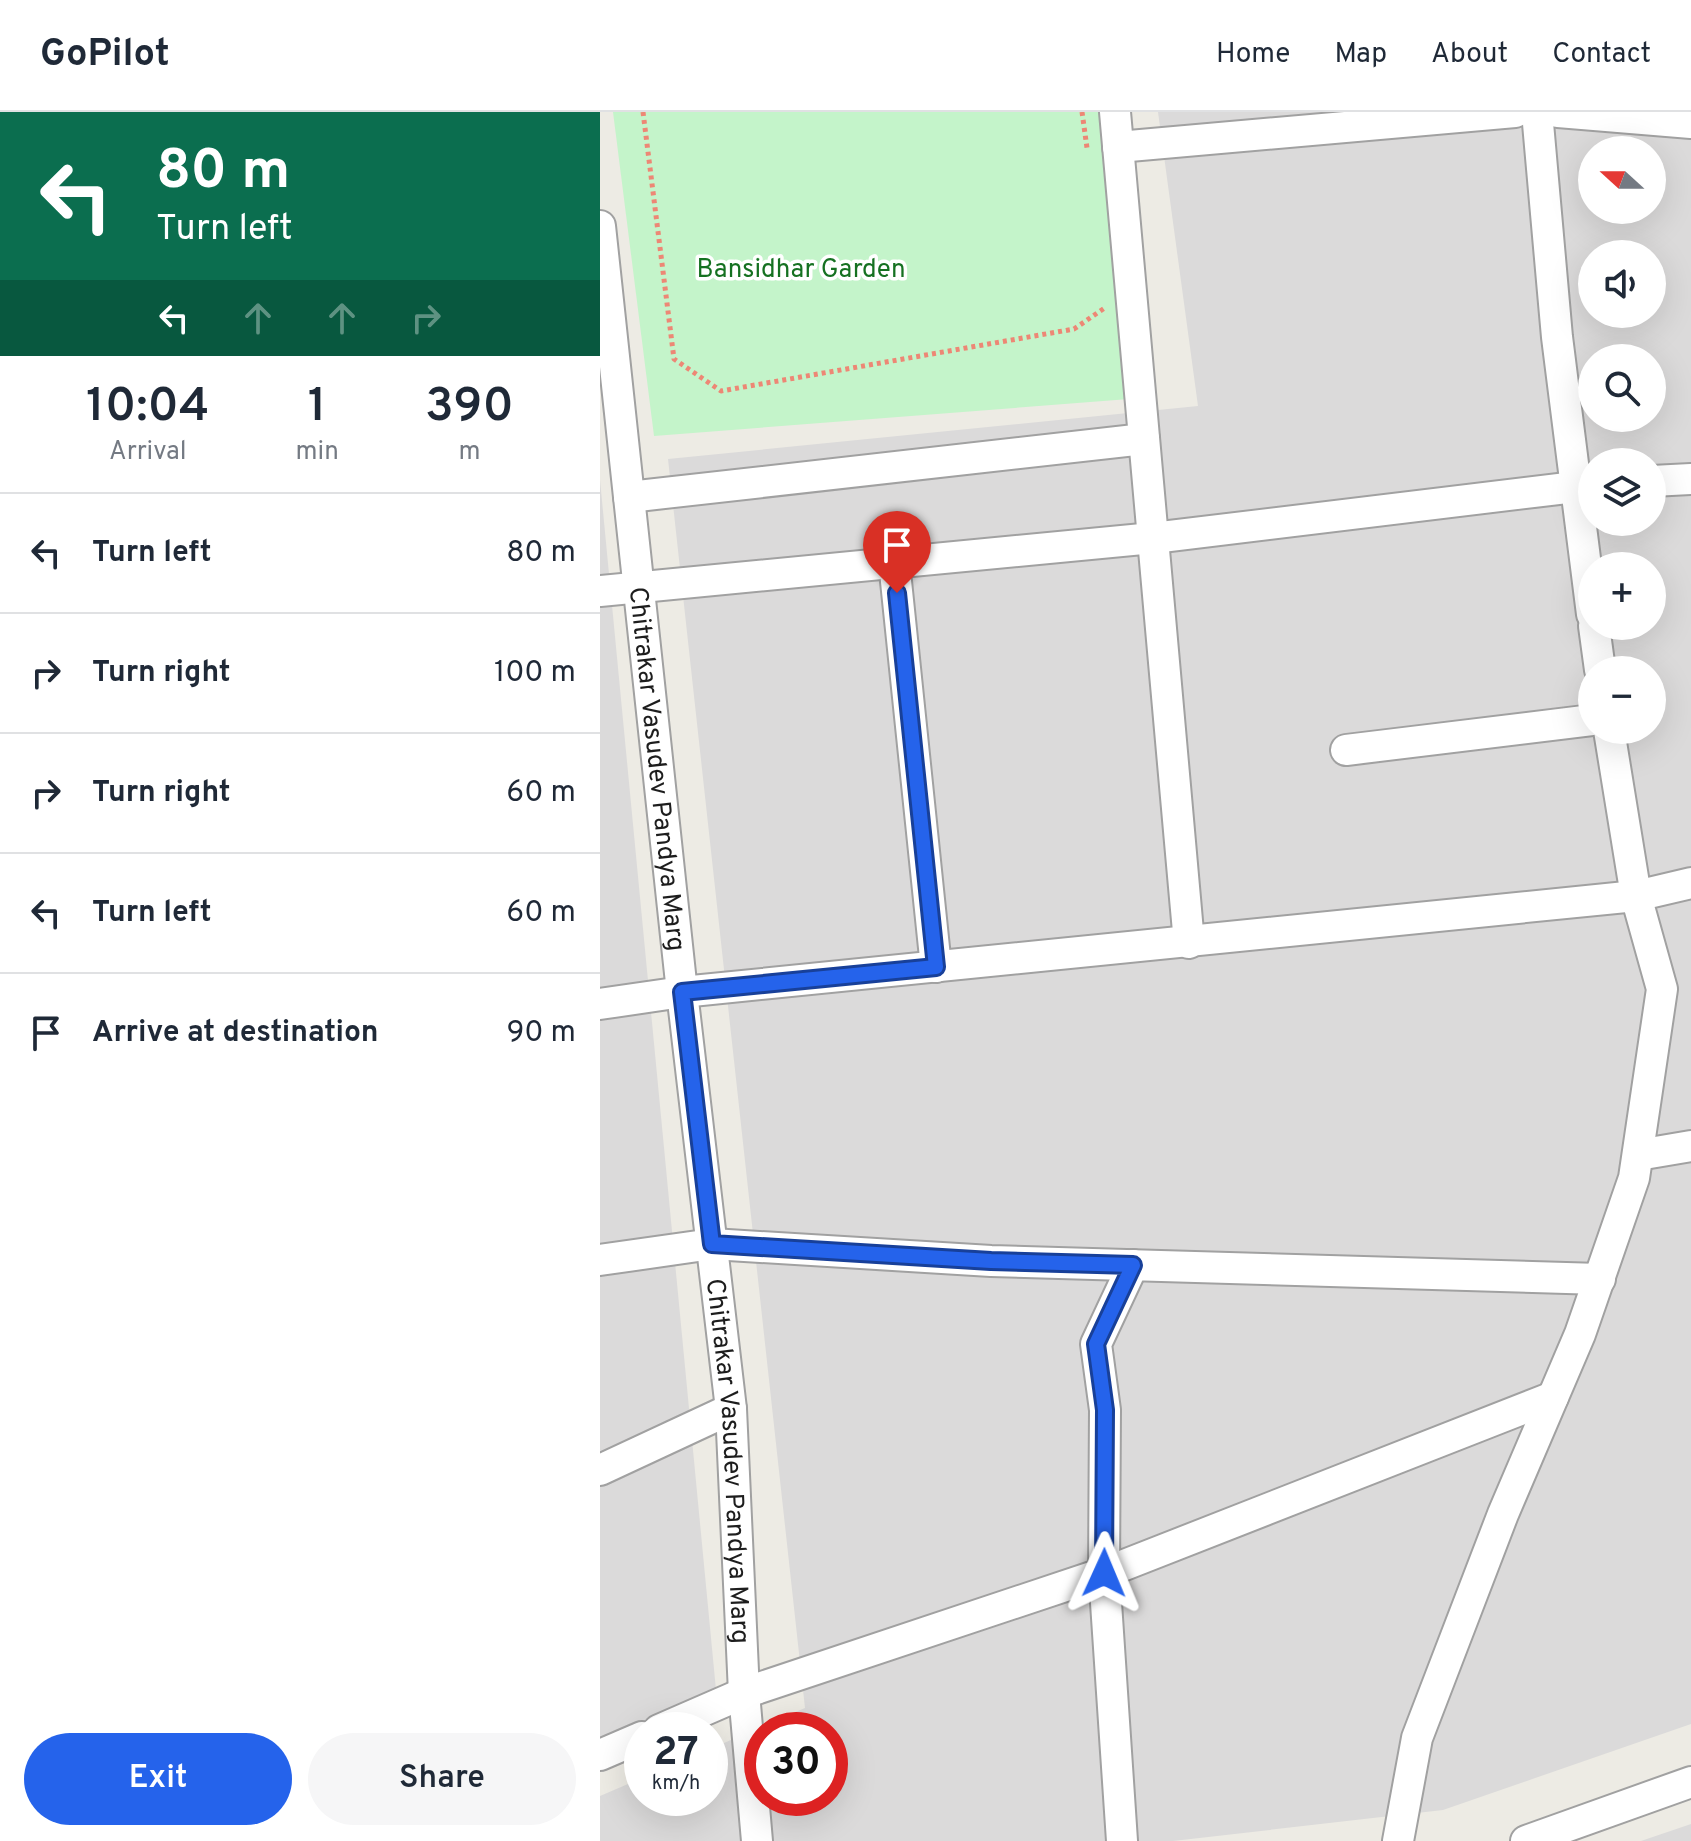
<!DOCTYPE html>
<html lang="en">
<head>
<meta charset="utf-8">
<style>
  :root { --surface:#fff; --page:#f6f6f7; --text:#1f2937; --muted:#747a83; --line:#e0e1e3; --accent:#2563eb }
  body { margin:0; font-family:Overpass,sans-serif; background:var(--page); color:var(--text); height:100vh; display:flex; flex-direction:column; font-size:30px; white-space:nowrap }
  * { box-sizing:border-box; margin:0 }
  p { font-size:26px; color:var(--muted) }
  .icon { flex:none; width:44px; height:44px; fill:none; stroke:currentColor; stroke-width:2; stroke-linecap:round; stroke-linejoin:round }
  .map { position:relative; flex:1; overflow:hidden }
  .side { display:flex; flex-direction:column; background:var(--surface); width:600px }
  .side>* { flex:none }
  .guide { background:#0b6e4f; color:#fff; overflow:hidden }
  .needle { width:52px; rotate:291deg }
  .fabs { position:absolute; left:978px; top:24px; display:grid; gap:16px }
  .fabs a { display:grid; place-items:center; width:88px; height:88px; border-radius:50%; background:var(--surface); box-shadow:0 8px 32px #0002; font-size:40px }
  .speed { position:absolute; left:24px; top:1600px; display:flex; gap:16px; font-size:40px; font-weight:700; text-align:center }
  .speed>* { display:grid; place-content:center; width:104px; height:104px; border-radius:50%; background:var(--surface); box-shadow:0 8px 32px #0002; line-height:1 }
  .speed small { font-size:20px; font-weight:400 }
  .speed .limit { border:12px solid #d22; background:#fff; color:#111 }
  .pin { position:absolute; display:grid; place-items:center; width:68px; height:68px; color:#fff; margin:-82px -34px; border-radius:50% 50% 50% 0; rotate:-45deg; box-shadow:0 0 8px #0007 }
  .pin .icon { rotate:45deg }
  .me { position:absolute; width:88px; margin:-44px; rotate:1deg; stroke-linejoin:round; filter:drop-shadow(0 0 6px #0008) }
  .turn { display:flex; align-items:center; gap:28px; height:168px; padding:0 24px; font-size:36px }
  .turn .icon { width:104px; height:104px; stroke-width:2.5 }
  .turn b { display:block; font-size:56px; line-height:68px }
  .lanes { display:flex; align-items:center; height:76px; padding:0 24px; background:#0003; justify-content:center; gap:40px; direction:ltr }
  .lanes .off { opacity:.35 }
  .eta { display:flex; justify-content:space-evenly; align-items:center; height:136px; text-align:center }
  .eta b { font-size:48px; font-weight:600; line-height:56px }
  .cta { display:flex; gap:16px; margin-top:auto; padding:16px 24px }
  .cta a { flex:1; height:92px; border-radius:48px; background:var(--accent); color:#fff; font-size:32px; font-weight:600; line-height:92px; text-align:center }
  .cta a+a { background:var(--page); color:var(--text) }
  ul { padding:0; list-style:none }
  li { display:flex; align-items:center; gap:24px; height:120px; padding:0 24px; border-top:2px solid var(--line) }
  li div { flex:1 }
  li b { display:block; font-size:30px }
  li em { font-style:normal }
  header { display:flex; align-items:center; gap:48px; box-sizing:border-box; height:112px; padding:0 40px; background:var(--surface); border-bottom:2px solid var(--line) }
  header strong { font-size:38px }
  nav { display:flex; gap:44px; margin-inline-start:auto; font-size:28px }
  main { display:flex; flex:1; min-height:0 }
  .map>svg:first-child { display:block }
  .residential { fill:#dbdada; fill-rule:evenodd }
  .park { fill:#c4f4ca }
  .lines { fill:none; stroke-linecap:round; stroke-linejoin:round }
  .minor-casing { stroke:#a1a1a1; stroke-width:34 }
  .path { stroke:#ed8775; stroke-width:5; stroke-dasharray:4 4; stroke-linecap:butt }
  .minor { stroke:#fff; stroke-width:30 }
  .route-casing { stroke:#184099; stroke-width:20 }
  .route { stroke:#2563eb; stroke-width:14 }
  .labels { text-anchor:middle; stroke-width:7; stroke-linejoin:round; paint-order:stroke }
  .park-label { font-size:26px; fill:#157121; stroke:#fff }
  .street-label { font-size:26px; fill:#1d1d1d; stroke:#fff }
</style>
</head>
<body>
<header>
<strong>GoPilot</strong>
<nav><a>Home</a><a>Map</a><a>About</a><a>Contact</a></nav>
</header>
<main>
<section class="side">
<div class="guide">
<div class="turn"><svg class="icon" aria-label="left" viewBox="0 0 24 24"><path d="M17 20v-9H6M10 6l-5 5 5 5"/></svg><div><b>80 m</b>Turn left</div></div>
<div class="lanes"><svg class="icon" aria-label="left" viewBox="0 0 24 24"><path d="M17 20v-9H6M10 6l-5 5 5 5"/></svg><svg class="icon off" aria-label="ahead" viewBox="0 0 24 24"><path d="M12 20V5M6 11l6-6 6 6"/></svg><svg class="icon off" aria-label="ahead" viewBox="0 0 24 24"><path d="M12 20V5M6 11l6-6 6 6"/></svg><svg class="icon off" aria-label="right" viewBox="0 0 24 24"><path d="M7 20v-9h11M14 6l5 5-5 5"/></svg></div>
</div>
<div class="eta">
<div><b>10:04</b><p>Arrival</p></div>
<div><b>1</b><p>min</p></div>
<div><b>390</b><p>m</p></div>
</div>
<ul>
<li><svg class="icon" aria-label="left" viewBox="0 0 24 24"><path d="M17 20v-9H6M10 6l-5 5 5 5"/></svg><div><b>Turn left</b></div><em>80 m</em></li>
<li><svg class="icon" aria-label="right" viewBox="0 0 24 24"><path d="M7 20v-9h11M14 6l5 5-5 5"/></svg><div><b>Turn right</b></div><em>100 m</em></li>
<li><svg class="icon" aria-label="right" viewBox="0 0 24 24"><path d="M7 20v-9h11M14 6l5 5-5 5"/></svg><div><b>Turn right</b></div><em>60 m</em></li>
<li><svg class="icon" aria-label="left" viewBox="0 0 24 24"><path d="M17 20v-9H6M10 6l-5 5 5 5"/></svg><div><b>Turn left</b></div><em>60 m</em></li>
<li><svg class="icon" aria-label="arrive" viewBox="0 0 24 24"><path d="M6 21V4h12l-3 4 3 4H6"/></svg><div><b>Arrive at destination</b></div><em>90 m</em></li>
</ul>
<div class="cta"><a>Exit</a><a>Share</a></div>
</section>
<div class="map">
<svg width="1091" height="1729" viewBox="0 0 1091 1729">
  <rect width="100%" height="100%" fill="#edebe4"/>
  <g class="residential">
    <path d="M 558,0 L 1091,0 L 1091,1612 L 843,1698 L 573,1729 L 0,1729 L 0,1684 L 42,1666 L 42,1686 L 110,1686 L 110,1637 L 205,1596 L 68,347 L 598,294 ZM 992,38 L 1052,38 L 1052,98 L 992,98 ZM 992,142 L 1052,142 L 1052,202 L 992,202 ZM 992,246 L 1052,246 L 1052,306 L 992,306 ZM 992,350 L 1052,350 L 1052,410 L 992,410 ZM 992,454 L 1052,454 L 1052,514 L 992,514 ZM 992,558 L 1052,558 L 1052,618 L 992,618 ZM 162,1618 L 230,1618 L 230,1686 L 162,1686 Z"/>
    <polygon points="0,368 116,1578 0,1631"/>
    <polygon points="1091,1712 1091,1729 1041,1729"/>
  </g>
  <polygon class="park" points="13,0 505,0 529,287 54,324"/>
  <g class="lines">
    <g class="minor-casing">
      <g id="minor">
        <polyline points="515,0 589,831"/>
        <polyline points="937,0 957,225 992,502"/>
        <polyline points="958,0 1091,11"/>
        <polyline points="518,35 915,0"/>
        <path id="s1" d="M 0,114 L 82,880 L 131,1297 L 144,1581 L 157,1729"/>
        <polyline points="1052,369 1091,367"/>
        <polyline points="29,385 544,327"/>
        <polyline points="294,450 336,855"/>
        <polyline points="0,479 553,426 992,373"/>
        <polyline points="994,514 1000,558"/>
        <polyline points="746,638 992,608"/>
        <polyline points="0,892 82,880 1036,784 1091,771"/>
        <polyline points="1038,1043 1091,1034"/>
        <polyline points="0,1148 112,1132 391,1149 1000,1167"/>
        <polyline points="0,1358 131,1297"/>
        <polyline points="59,1618 144,1581 504,1461 953,1285"/>
        <polyline points="0,1643 42,1625"/>
        <polyline points="522,1729 504,1461 505,1298 496,1232 533,1153"/>
        <polyline points="798,1729 817,1626 903,1402 980,1222 1034,1066 1062,877 1036,784 1009,618"/>
        <polyline points="926,1729 1091,1670"/>
      </g>
    </g>
    <g class="path">
      <polyline points="43,0 74,247 121,279 474,217 506,195"/>
      <polyline points="482,0 487,36"/>
    </g>
    <use href="#minor" class="minor"/>
  </g>
  <g class="lines">
    <g class="route-casing">
      <polyline id="route" points="297,481 336,855 82,880 112,1132 391,1149 533,1153 496,1232 505,1298 504,1461"/>
    </g>
    <use href="#route" class="route"/>
  </g>
  <g class="labels">
    <g class="park-label">
      <text x="201" y="165">Bansidhar Garden</text>
    </g>
    <g class="street-label">
      <text dy="9" stroke="none"><textPath href="#s1" startOffset="546">Chitrakar Vasudev Pandya Marg</textPath></text>
      <text dy="9" stroke="none"><textPath href="#s1" startOffset="1242">Chitrakar Vasudev Pandya Marg</textPath></text>
    </g>
  </g>
</svg>
<div class="fabs">
<a><svg class="needle" viewBox="-14 -14 28 28"><path d="M0-13l5 13h-10z" fill="#e53935"/><path d="M0 13l5-13h-10z" fill="#747a83"/></svg></a>
<a><svg class="icon" aria-label="sound" viewBox="0 0 24 24"><path d="M4 9h4l5-4v14l-5-4H4zM17 9q2 3 0 6"/></svg></a>
<a><svg class="icon" aria-label="search" viewBox="0 0 24 24"><circle cx="10" cy="10" r="6"/><path d="M15 15l6 6"/></svg></a>
<a><svg class="icon" aria-label="layers" viewBox="0 0 24 24"><path d="M12 4l9 5-9 5-9-5zM3 14l9 5 9-5"/></svg></a>
<a>+</a>
<a>−</a>
</div>
<div class="speed"><div>27<small>km/h</small></div><div class="limit">30</div></div>
<div class="pin" style="left:297px;top:481px;background:#d93025"><svg class="icon" aria-label="arrive" viewBox="0 0 24 24"><path d="M6 21V4h12l-3 4 3 4H6"/></svg></div>
<svg class="me" style="left:504px;top:1461px" viewBox="-20 -20 40 40"><path d="M0-17L14 15 0 8-14 15z" fill="#2563eb" stroke="#fff" stroke-width="4"/></svg>
</div>
</main>
</body>
</html>
